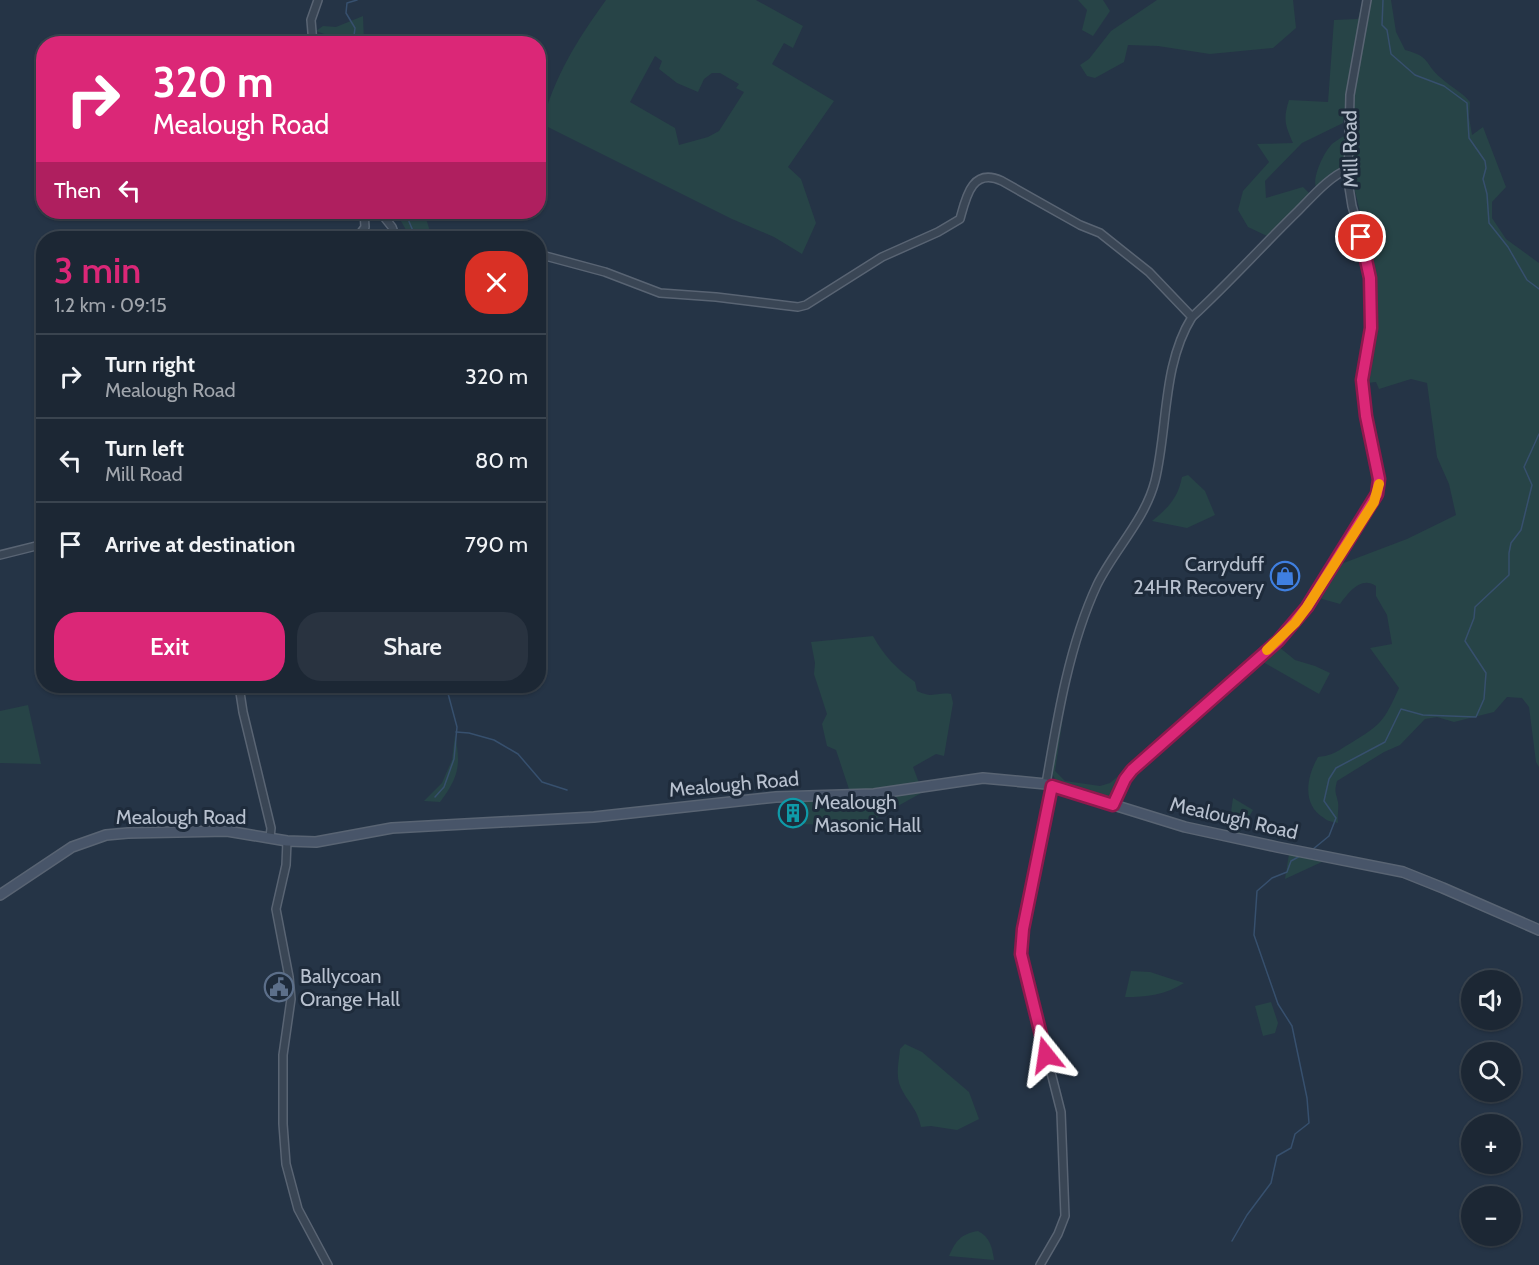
<!DOCTYPE html>
<html lang="en">
<head>
<meta charset="utf-8">
<style>
  :root { --surface:#1c2734; --page:#293340; --text:#f1f3f6; --muted:#a0a5ac; --line:#3a444f; --accent:#db2777 }
  body { margin:0; font-family:Cabin,sans-serif; background:var(--page); color:var(--text); height:100vh; display:flex; flex-direction:column; font-size:22px; white-space:nowrap }
  * { box-sizing:border-box; margin:0 }
  p { font-size:20px; color:var(--muted) }
  .icon { flex:none; width:33px; height:33px; fill:none; stroke:currentColor; stroke-width:2; stroke-linecap:round; stroke-linejoin:round }
  .map { position:relative; flex:1; overflow:hidden }
  .sheet { position:absolute; left:36px; top:231px; width:510px; height:462px; display:flex; flex-direction:column; background:var(--surface); border-radius:24px; box-shadow:0 2px 4px #0004,0 0 0 2px var(--line) }
  .sheet>* { flex:none }
  .banner { position:absolute; left:36px; top:36px; width:510px; height:183px; border-radius:24px; box-shadow:0 2px 4px #0004,0 0 0 2px var(--line); background:#db2777; color:#fff; overflow:hidden }
  .controls { position:absolute; left:1461px; top:970px; display:grid; gap:12px }
  .controls a { display:grid; place-items:center; width:60px; height:60px; border-radius:50%; background:var(--surface); box-shadow:0 2px 4px #0004,0 0 0 2px var(--line); font-size:30px }
  .pin { position:absolute; display:grid; place-items:center; width:51px; height:51px; color:#fff; margin:-26px; border:3px solid #fff; border-radius:50%; box-shadow:0 2px 6px #0007 }
  .me { position:absolute; width:66px; margin:-33px; rotate:345deg; stroke-linejoin:round; filter:drop-shadow(0 0 4px #0008) }
  .turn { display:flex; align-items:center; gap:21px; height:126px; padding:0 18px; font-size:27px }
  .turn .icon { width:78px; height:78px; stroke-width:2.5 }
  .turn b { display:block; font-size:42px; line-height:51px }
  .then { display:flex; align-items:center; height:57px; padding:0 18px; background:#0003; gap:12px; font-size:22px }
  .round { display:grid; place-items:center; flex:none; width:63px; height:63px; border-radius:24px; background:var(--page) }
  .summary { display:flex; align-items:center; justify-content:space-between; height:102px; padding:0 18px }
  h1 { font-size:36px; font-weight:600; line-height:45px; color:var(--accent) }
  .primary-button { display:flex; gap:12px; margin-top:auto; padding:12px 18px }
  .primary-button a { flex:1; height:69px; border-radius:24px; background:var(--accent); color:#fff; font-size:24px; font-weight:600; line-height:69px; text-align:center }
  .primary-button a+a { background:var(--page); color:var(--text) }
  ul { padding:0; list-style:none }
  li { display:flex; align-items:center; gap:18px; height:84px; padding:0 18px; border-top:2px solid var(--line) }
  li div { flex:1 }
  li b { display:block; font-size:22px }
  li em { font-style:normal }
  .map>svg:first-child { display:block }
  .green { fill:#274447; fill-rule:evenodd }
  .lines { fill:none; stroke-linecap:round; stroke-linejoin:round }
  .stream { stroke:#37506e; stroke-width:1.5 }
  .street-casing { stroke:#596473; stroke-width:10 }
  .secondary-casing { stroke:#596473; stroke-width:12 }
  .street { stroke:#3a4655; stroke-width:7 }
  .secondary { stroke:#485569; stroke-width:9 }
  .route-casing { stroke:#8e194d; stroke-width:15 }
  .route { stroke:#db2777; stroke-width:10 }
  .slow { stroke:#f59e0b; stroke-width:10 }
  .labels { text-anchor:middle; stroke-width:6; stroke-linejoin:round; paint-order:stroke }
  .street-label { font-size:20px; fill:#b8c1cf; stroke:#1e2b3b }
  .poi-label { font-size:20px; fill:#b8c1cf; stroke:#1e2b3b; text-anchor:start }
</style>
</head>
<body>
<div class="map">
<svg width="1539" height="1265" viewBox="0 0 1539 1265">
  <rect width="100%" height="100%" fill="#253446"/>
  <g class="green">
    <path d="M 606,0 L 756,0 L 803,26 L 793,48 L 784,43 L 772,64 L 834,101 L 788,167 L 801,179 L 816,223 L 802,254 L 774,237 L 732,219 L 542,124 C 554,77 577,40 606,0 ZM 655,56 L 662,61 L 659,69 L 677,83 L 698,92 L 704,79 L 712,73 L 720,73 L 739,84 L 736,88 L 744,92 L 719,131 L 708,137 L 679,145 L 675,128 L 630,102 Z"/>
    <polygon points="1078,0 1103,0 1110,11 1093,36 1082,30 1087,10"/>
    <polygon points="1157,0 1293,0 1296,28 1273,48 1210,54 1158,46 1128,45 1124,62 1095,78 1087,76 1080,65 1089,59 1111,31"/>
    <path d="M 1363,0 L 1391,0 L 1396,32 L 1405,50 C 1432,57 1424,64 1441,78 C 1451,87 1462,92 1470,102 L 1469,117 L 1472,135 L 1483,127 L 1506,187 L 1492,202 L 1492,218 L 1506,239 L 1539,263 L 1539,767 L 1536,762 L 1529,707 L 1522,698 L 1507,697 L 1494,712 L 1454,722 L 1437,717 L 1425,719 L 1400,745 L 1384,752 L 1337,781 C 1334,793 1336,792 1338,802 C 1339,808 1337,816 1338,823 C 1333,822 1327,821 1324,818 C 1301,804 1307,776 1318,757 C 1335,755 1337,751 1351,743 C 1382,724 1384,721 1399,688 L 1370,648 L 1392,644 L 1387,615 L 1376,596 L 1376,586 C 1361,576 1349,592 1340,604 L 1319,598 L 1341,564 L 1407,539 L 1456,515 L 1449,484 L 1437,457 L 1427,383 L 1411,379 L 1379,389 L 1376,382 L 1367,383 L 1375,337 L 1376,305 L 1375,274 L 1354,187 L 1354,94 L 1360,47 L 1353,50 L 1343,123 L 1302,143 L 1265,181 L 1266,198 L 1303,187 L 1310,194 L 1316,188 C 1312,177 1324,152 1332,144 C 1336,141 1340,138 1344,136 L 1346,164 L 1267,236 L 1248,227 L 1238,210 L 1243,191 L 1269,162 L 1257,144 L 1293,143 C 1285,125 1283,119 1289,100 L 1328,102 L 1334,20 L 1358,19 Z"/>
    <polygon points="363,16 364,43 340,43 338,39 316,31 323,26 336,27"/>
    <polygon points="396,212 424,212 432,238 401,238 400,235 406,230"/>
    <path d="M 1188,475 L 1205,491 L 1215,515 L 1187,528 L 1152,521 C 1168,508 1178,498 1182,477 Z"/>
    <path d="M 873,636 C 884,656 897,669 915,682 L 917,691 C 934,699 935,692 951,694 L 953,703 L 944,756 L 936,754 L 913,767 L 919,783 L 894,789 L 850,792 L 836,750 L 827,746 L 822,724 L 827,714 L 814,674 L 815,663 L 811,642 Z"/>
    <polygon points="1279,647 1295,660 1315,666 1330,673 1319,694 1263,662"/>
    <polygon points="28,705 41,764 0,763 0,711"/>
    <polygon points="1063,717 1055,771 1065,781 1100,786 1110,783 1130,766 1111,796 1105,798 1056,781 1052,773"/>
    <path d="M 455,735 C 461,765 459,777 440,802 L 424,801 L 442,783 L 452,760 Z"/>
    <polygon points="923,792 871,821 853,825 786,824 787,800 890,797"/>
    <polygon points="1233,798 1253,810 1238,835 1228,833"/>
    <polygon points="1289,854 1324,861 1285,879"/>
    <path d="M 1131,971 L 1150,972 L 1184,983 C 1165,995 1147,997 1125,997 Z"/>
    <polygon points="1271,1002 1278,1023 1275,1033 1263,1036 1255,1006"/>
    <path d="M 905,1044 L 922,1052 L 969,1092 L 979,1119 L 957,1130 L 931,1126 L 921,1127 C 917,1108 909,1104 901,1088 C 895,1076 899,1061 900,1049 Z"/>
    <path d="M 978,1231 C 990,1237 992,1247 994,1260 L 949,1256 C 956,1240 961,1234 978,1231 Z"/>
  </g>
  <g class="lines">
    <g class="stream">
      <polyline points="1383,0 1382,25 1387,30 1391,54 1415,75 1444,86 1467,103 1469,138 1485,161 1486,168 1483,179 1487,194 1489,223 1508,247 1527,280 1539,289"/>
      <polyline points="353,44 355,28 346,13 347,3 357,0"/>
      <polyline points="405,212 416,238"/>
      <polyline points="456,732 469,733 494,740 518,754 542,782 567,790"/>
      <polyline points="435,797 444,787 454,759 457,727 446,686"/>
      <polyline points="1312,850 1329,836 1336,818 1324,801 1329,779 1336,768 1385,742 1401,709 1423,715 1476,717 1484,699 1486,673 1465,641 1474,618 1475,607 1509,575 1509,553 1511,543 1521,530 1532,485 1524,467 1539,434"/>
      <polyline points="1232,1241 1247,1215 1271,1183 1277,1156 1291,1148 1295,1134 1309,1123 1307,1098 1292,1026 1278,1004 1254,935 1257,891 1272,878 1287,872 1291,861 1300,856"/>
    </g>
    <g class="street-casing">
      <g id="street">
        <polyline points="313,44 311,20 318,0"/>
        <polyline points="380,212 392,227 396,238"/>
        <polyline points="357,238 365,227 364,212"/>
        <path d="M 538,254 L 605,272 L 660,293 L 716,297 L 798,307 L 806,305 L 882,257 L 938,232 L 960,219 C 966,197 972,167 1002,181 L 1080,225 L 1100,233 L 1149,272 L 1192,317"/>
        <polyline points="0,555 44,544"/>
        <polyline points="239,686 243,712 271,828 270,838"/>
        <path d="M 1046,784 C 1057,719 1069,645 1097,585 C 1114,550 1145,520 1155,481 C 1168,428 1162,365 1192,317 C 1229,283 1262,246 1298,211 C 1313,196 1329,177 1348,169"/>
        <polyline points="1113,805 1125,779 1132,770 1278,641 1307,607 1374,502 1378,486 1362,380 1371,328 1370,278 1361,237 1352,206 1348,181 1350,95 1367,0"/>
        <polyline points="287,841 286,865 276,909 289,977 291,999 283,1055 283,1124 286,1164 298,1209 328,1265"/>
        <polyline points="1040,1265 1058,1234 1065,1216 1061,1112 1021,954 1023,929 1052,786"/>
      </g>
    </g>
    <g class="secondary-casing">
      <polyline id="secondary" points="0,895 72,847 106,835 128,833 227,831 287,841 316,842 392,828 594,817 776,797 874,794 983,778 1046,784 1185,827 1277,847 1403,872 1443,888 1539,930"/>
    </g>
    <use href="#street" class="street"/>
    <use href="#secondary" class="secondary"/>
  </g>
  <g class="lines">
    <g class="route-casing">
      <polyline id="route" points="1046,1055 1021,954 1023,929 1052,786 1113,805 1125,779 1132,770 1278,641 1307,607 1377,494 1379,479 1366,416 1362,380 1371,328 1370,278 1361,237"/>
    </g>
    <use href="#route" class="route"/>
    <polyline class="slow" points="1267,650 1295,623 1307,607 1374,502 1379,484"/>
  </g>
  <defs>
    <g id="shop-ring" transform="scale(1.5)"><circle r="9.5" fill="#1e2b3b" stroke="#3f7fe0" stroke-width="1.5"/><path d="M-5-2.5h2.3a2.7 3.5 0 0 1 5.4 0H5L5.5 6h-11ZM-1.5-2.5h3a1.5 2.3 0 0 0-3 0Z" fill="#3f7fe0"/></g>
    <g id="building-ring" transform="scale(1.5)"><circle r="9.5" fill="#1e2b3b" stroke="#0f9aa8" stroke-width="1.5"/><path d="M-4-6H4V6H1V3H-1V6H-4ZM-2.5-4.3h1.7v1.8h-1.7ZM.8-4.3h1.7v1.8H.8ZM-2.5-1h1.7V.8h-1.7ZM.8-1h1.7V.8H.8Z" fill="#0f9aa8"/></g>
    <g id="civic-ring" transform="scale(1.5)"><circle r="9.5" fill="#1e2b3b" stroke="#5c6f8a" stroke-width="1.5"/><path d="M-.6-6.5H3V-4.5H.6V-3L4-1V1h2V6H-6V1h2V-1L-.6-3ZM-1.2 2.5V6h2.4V2.5Z" fill="#5c6f8a"/></g>
  </defs>
  <g fill-rule="evenodd">
    <use href="#shop-ring" x="1285" y="576"/>
    <use href="#building-ring" x="793" y="813"/>
    <use href="#civic-ring" x="279" y="987"/>
  </g>
  <g class="labels">
    <g class="street-label">
      <text transform="translate(1350 149) rotate(-91)" y="7">Mill Road</text>
      <text transform="translate(734 784) rotate(-5)" y="7">Mealough Road</text>
      <text x="181" y="824">Mealough Road</text>
      <text transform="translate(1234 818) rotate(13)" y="7">Mealough Road</text>
    </g>
    <g class="poi-label">
      <text x="1264" y="571" text-anchor="end">Carryduff<tspan x="1264" dy="23">24HR Recovery</tspan></text>
      <text x="814" y="809">Mealough<tspan x="814" dy="23">Masonic Hall</tspan></text>
      <text x="300" y="983">Ballycoan<tspan x="300" dy="23">Orange Hall</tspan></text>
    </g>
  </g>
</svg>
<div class="controls">
<a><svg class="icon" aria-label="sound" viewBox="0 0 24 24"><path d="M4 9h4l5-4v14l-5-4H4zM17 9q2 3 0 6"/></svg></a>
<a><svg class="icon" aria-label="search" viewBox="0 0 24 24"><circle cx="10" cy="10" r="6"/><path d="M15 15l6 6"/></svg></a>
<a>+</a>
<a>−</a>
</div>
<div class="pin" style="left:1361px;top:237px;background:#d93025"><svg class="icon" aria-label="arrive" viewBox="0 0 24 24"><path d="M6 21V4h12l-3 4 3 4H6"/></svg></div>
<svg class="me" style="left:1046px;top:1055px" viewBox="-20 -20 40 40"><path d="M0-17L14 15 0 8-14 15z" fill="#db2777" stroke="#fff" stroke-width="4"/></svg>
<div class="banner">
<div class="turn"><svg class="icon" aria-label="right" viewBox="0 0 24 24"><path d="M7 20v-9h11M14 6l5 5-5 5"/></svg><div><b>320 m</b>Mealough Road</div></div>
<div class="then">Then<svg class="icon" aria-label="left" viewBox="0 0 24 24"><path d="M17 20v-9H6M10 6l-5 5 5 5"/></svg></div>
</div>
<section class="sheet">
<div class="summary"><div><h1>3 min</h1><p>1.2 km · 09:15</p></div><a class="round" style="background:#d93025;color:#fff"><svg class="icon" aria-label="close" viewBox="0 0 24 24"><path d="M6 6l12 12M18 6L6 18"/></svg></a></div>
<ul>
<li><svg class="icon" aria-label="right" viewBox="0 0 24 24"><path d="M7 20v-9h11M14 6l5 5-5 5"/></svg><div><b>Turn right</b><p>Mealough Road</p></div><em>320 m</em></li>
<li><svg class="icon" aria-label="left" viewBox="0 0 24 24"><path d="M17 20v-9H6M10 6l-5 5 5 5"/></svg><div><b>Turn left</b><p>Mill Road</p></div><em>80 m</em></li>
<li><svg class="icon" aria-label="arrive" viewBox="0 0 24 24"><path d="M6 21V4h12l-3 4 3 4H6"/></svg><div><b>Arrive at destination</b></div><em>790 m</em></li>
</ul>
<div class="primary-button"><a>Exit</a><a>Share</a></div>
</section>
</div>
</body>
</html>
